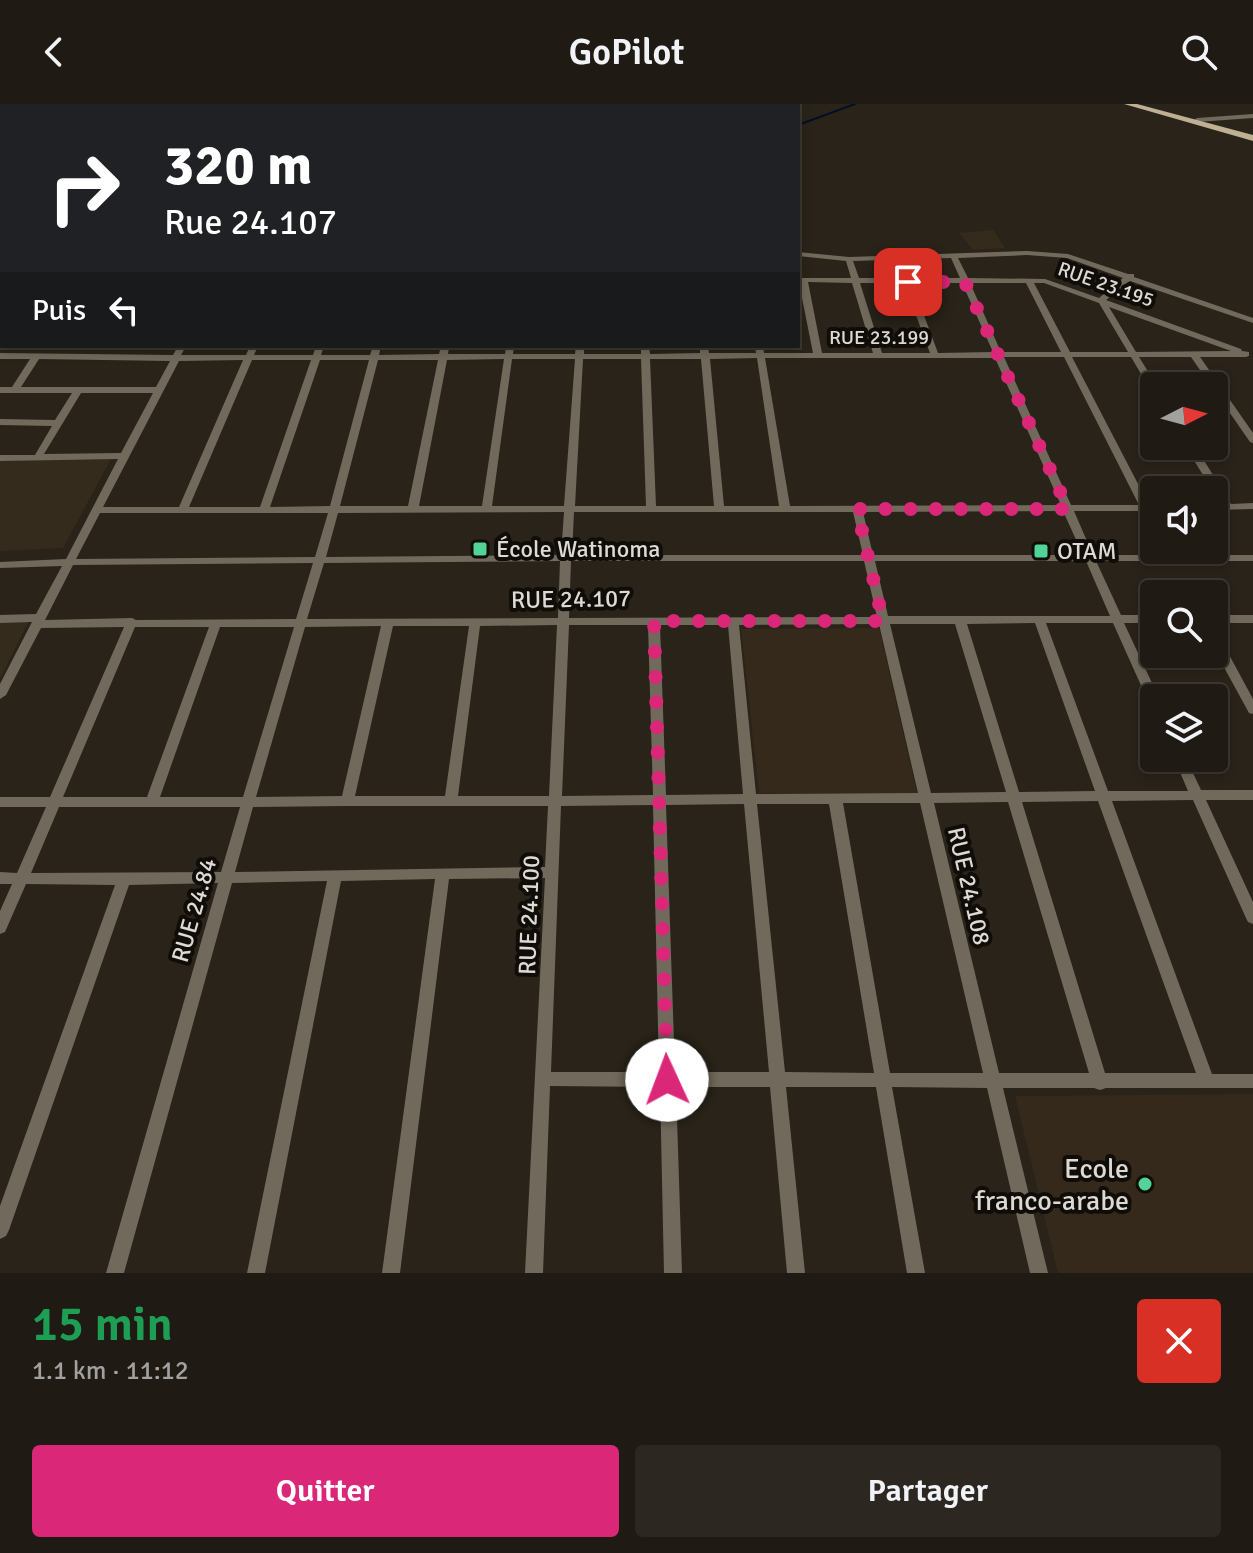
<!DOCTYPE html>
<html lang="fr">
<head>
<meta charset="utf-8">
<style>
  :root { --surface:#1f1a13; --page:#2c2721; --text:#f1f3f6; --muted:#a1a1a0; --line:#3c3833; --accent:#db2777 }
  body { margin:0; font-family:Signika,sans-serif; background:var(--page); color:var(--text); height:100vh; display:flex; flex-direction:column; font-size:30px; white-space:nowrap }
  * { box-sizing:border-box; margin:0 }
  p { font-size:26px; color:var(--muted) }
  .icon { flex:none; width:44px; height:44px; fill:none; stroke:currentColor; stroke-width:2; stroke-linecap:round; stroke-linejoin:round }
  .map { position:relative; height:1169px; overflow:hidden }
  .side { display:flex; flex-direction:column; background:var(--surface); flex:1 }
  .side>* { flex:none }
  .banner { position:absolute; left:0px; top:0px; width:800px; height:244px; box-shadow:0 4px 12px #0003,0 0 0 2px var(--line); background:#202124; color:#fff; overflow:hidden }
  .needle { width:52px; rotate:84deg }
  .controls { position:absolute; left:1140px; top:268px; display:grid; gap:16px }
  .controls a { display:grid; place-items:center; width:88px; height:88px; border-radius:8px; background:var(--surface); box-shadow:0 4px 12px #0003,0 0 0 2px var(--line); font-size:40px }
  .pin { position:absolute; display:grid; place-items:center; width:68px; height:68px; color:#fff; margin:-34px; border-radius:16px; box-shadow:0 4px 12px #0006 }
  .me { position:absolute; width:88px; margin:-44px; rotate:358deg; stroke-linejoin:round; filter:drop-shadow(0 0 6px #0008) }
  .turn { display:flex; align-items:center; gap:28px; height:168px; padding:0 32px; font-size:36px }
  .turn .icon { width:104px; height:104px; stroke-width:2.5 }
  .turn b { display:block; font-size:56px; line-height:68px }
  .then { display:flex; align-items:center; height:76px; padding:0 32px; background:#0003; gap:16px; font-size:30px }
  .round { display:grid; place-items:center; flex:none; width:84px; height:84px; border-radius:8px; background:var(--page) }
  .head { display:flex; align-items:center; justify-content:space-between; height:136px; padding:0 32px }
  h1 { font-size:48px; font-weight:600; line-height:60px; color:#1e9e55 }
  .button { display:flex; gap:16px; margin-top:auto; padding:16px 32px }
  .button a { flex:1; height:92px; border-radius:8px; background:var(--accent); color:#fff; font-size:32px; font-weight:600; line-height:92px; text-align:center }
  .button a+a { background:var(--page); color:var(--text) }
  header { display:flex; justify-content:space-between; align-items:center; height:104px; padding:0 32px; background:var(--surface); font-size:36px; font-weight:600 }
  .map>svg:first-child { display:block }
  .built { fill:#352b1c }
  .education { fill:#35291b }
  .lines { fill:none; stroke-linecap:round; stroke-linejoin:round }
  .stream { stroke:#030f25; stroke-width:2 }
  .minor { fill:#716a5c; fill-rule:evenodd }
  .major { fill:#bfaf93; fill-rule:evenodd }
  .route { stroke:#db2777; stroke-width:14; stroke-dasharray:0 25.2 }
  .poi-dot { fill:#52d397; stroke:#100d09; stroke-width:3 }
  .labels { text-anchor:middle; stroke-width:8; stroke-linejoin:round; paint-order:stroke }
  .far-street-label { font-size:20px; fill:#ddd9d3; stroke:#100d09 }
  .poi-label { font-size:24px; fill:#ddd9d3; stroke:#100d09; text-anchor:start }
  .street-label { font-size:24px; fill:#ddd9d3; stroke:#100d09 }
  .near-poi-label { font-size:28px; fill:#ddd9d3; stroke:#100d09; text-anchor:end }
</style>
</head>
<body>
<header><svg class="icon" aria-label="back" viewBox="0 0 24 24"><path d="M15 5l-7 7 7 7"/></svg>GoPilot<svg class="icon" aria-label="search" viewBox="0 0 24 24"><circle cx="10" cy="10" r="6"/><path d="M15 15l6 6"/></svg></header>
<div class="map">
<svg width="1253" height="1169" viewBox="0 0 1253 1169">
  <rect width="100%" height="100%" fill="#292319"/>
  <g class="built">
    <polygon points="993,126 1005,144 973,146 959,129"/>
    <polygon points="111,355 63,444 0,447 0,356"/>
    <polygon points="29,516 0,575 0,518"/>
  </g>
  <g class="education">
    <polygon points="879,524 917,689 759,689 741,525"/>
    <polygon points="1253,990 1253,1169 1058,1169 1015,992"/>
  </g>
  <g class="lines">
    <polyline class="stream" points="798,21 855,0"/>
    <g class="minor">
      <polygon points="109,0 115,0 117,2 111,2"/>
      <polygon points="170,0 176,0 178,2 172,2"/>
      <polygon points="236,0 388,0 391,2 233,2"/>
      <polygon points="397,0 439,0 442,2 394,2"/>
      <polygon points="483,0 489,0 488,2 482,2"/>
      <polygon points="1253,10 1253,14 1197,18 1194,16 1197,14"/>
      <rect x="0" y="86" width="2" height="4"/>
      <rect x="0" y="104" width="2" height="4"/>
      <rect x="0" y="128" width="2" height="4"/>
      <path d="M 1027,147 L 1068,150 L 1128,170 L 1134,170 L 1134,173 L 1253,214 L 1253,219 L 1130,177 L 1106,196 L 1241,245 L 1242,247 L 1249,248 L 1249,252 L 1246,253 L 1200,253 L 1253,329 L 1253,339 L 1250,338 L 1214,286 L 1214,282 L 1211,282 L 1191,253 L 1139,253 L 1157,282 L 1154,282 L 1154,288 L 1150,285 L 1131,253 L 1072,253 L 1149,401 L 1154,401 L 1154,407 L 1074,407 L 1093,451 L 1253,451 L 1253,457 L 1096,457 L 1121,511 L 1154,511 L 1154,519 L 1124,519 L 1159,594 L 1154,594 L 1154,601 L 1148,597 L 1113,519 L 1046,519 L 1108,687 L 1188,687 L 1174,654 L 1186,654 L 1201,686 L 1253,686 L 1253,696 L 1206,696 L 1253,798 L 1253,820 L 1248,818 L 1246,814 L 1193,696 L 1112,697 L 1212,970 L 1253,970 L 1253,984 L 1106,984 L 1100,986 L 1094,984 L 1003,984 L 1048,1169 L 1030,1169 L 987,984 L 892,983 L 925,1169 L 907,1169 L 876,983 L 786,983 L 805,1169 L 787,1169 L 770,983 L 676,983 L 682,1169 L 664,1169 L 660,983 L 550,982 L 543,1169 L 525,1169 L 545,774 L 449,775 L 400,1169 L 382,1169 L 435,775 L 341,777 L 265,1169 L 247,1169 L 327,777 L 232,779 L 124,1169 L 106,1169 L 218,779 L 129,781 L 9,1126 L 6,1132 L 0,1135 L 0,1102 L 115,781 L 26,780 L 5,828 L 0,830 L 0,807 L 12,780 L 0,780 L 0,768 L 17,769 L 46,703 L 0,703 L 0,693 L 50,693 L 124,523 L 41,524 L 6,591 L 0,595 L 0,580 L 32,518 L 0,519 L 0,511 L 36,510 L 62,462 L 0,464 L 0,458 L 66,455 L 118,355 L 0,357 L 0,351 L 35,351 L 52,322 L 0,321 L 0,315 L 55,316 L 72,289 L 0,289 L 0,283 L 12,283 L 30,255 L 0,255 L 0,249 L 173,251 L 178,242 L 186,242 L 181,251 L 246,251 L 250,242 L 258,242 L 254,251 L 313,251 L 316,242 L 324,242 L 321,251 L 370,251 L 373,242 L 381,242 L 379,251 L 439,250 L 441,242 L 449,242 L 448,250 L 505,250 L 506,242 L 514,242 L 513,250 L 575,250 L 576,242 L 584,242 L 584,250 L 641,250 L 641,242 L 649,242 L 650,250 L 700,249 L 700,242 L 708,242 L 709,249 L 756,249 L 755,242 L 763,242 L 764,249 L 813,249 L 798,174 L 851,174 L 846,157 L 798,152 L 798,148 L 849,153 ZM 1027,151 L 1067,154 L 1123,174 L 1099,194 L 1045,175 L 968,174 L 958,154 ZM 951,154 L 960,174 L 859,174 L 853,157 ZM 808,178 L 852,179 L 873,249 L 822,249 ZM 860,179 L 904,179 L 930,249 L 882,249 ZM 912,179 L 962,179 L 993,248 L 938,249 ZM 970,179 L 1026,179 L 1061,248 L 1001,248 ZM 1034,179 L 1044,179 L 1099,199 L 1128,248 L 1070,248 ZM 1109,203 L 1231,247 L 1136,248 ZM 1004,253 L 1064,253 L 1139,401 L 1071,401 ZM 757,254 L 779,402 L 724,402 L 710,255 ZM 765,254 L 995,254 L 1061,401 L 790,402 ZM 39,255 L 170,257 L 156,283 L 21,283 ZM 504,255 L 482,402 L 419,402 L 447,256 ZM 512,255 L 575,255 L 564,402 L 492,402 ZM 583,255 L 641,255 L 646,402 L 575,402 ZM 650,255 L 701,255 L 714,402 L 656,402 ZM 243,256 L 179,403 L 103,403 L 179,257 ZM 252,256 L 311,256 L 260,403 L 189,403 ZM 320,256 L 369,256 L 330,402 L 270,403 ZM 378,256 L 438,256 L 408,402 L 340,402 ZM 81,289 L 153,289 L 121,349 L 44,350 ZM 1063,407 L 1083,451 L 873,451 L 863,408 ZM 564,408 L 561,451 L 326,453 L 338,409 ZM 574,408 L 853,408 L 863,451 L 572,451 ZM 100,409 L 328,409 L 315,453 L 76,455 ZM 560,457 L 558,514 L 307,515 L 324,459 ZM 571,457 L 864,457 L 877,513 L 569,514 ZM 875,457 L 1086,457 L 1110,512 L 888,512 ZM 313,459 L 296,515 L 136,516 L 132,514 L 45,516 L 73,461 ZM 1035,519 L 1095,687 L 1019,688 L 967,520 ZM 879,520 L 918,689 L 756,690 L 739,521 ZM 890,520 L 955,520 L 1006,688 L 931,689 ZM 557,521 L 549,692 L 458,692 L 480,522 ZM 569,521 L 648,521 L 653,691 L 562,692 ZM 660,521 L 728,521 L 743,690 L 666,691 ZM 381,522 L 342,692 L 256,693 L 305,523 ZM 393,522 L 469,522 L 445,692 L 355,692 ZM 135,523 L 209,523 L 147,693 L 63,693 ZM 220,523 L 294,523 L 243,693 L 160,693 ZM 1098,697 L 1196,969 L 1105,969 L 1022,698 ZM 1008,698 L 1089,969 L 999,969 L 934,699 ZM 843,699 L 920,699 L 983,969 L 890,969 ZM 744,700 L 769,968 L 675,968 L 666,701 ZM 757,700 L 829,700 L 874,969 L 785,968 ZM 653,701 L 659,968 L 551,968 L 561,702 ZM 345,702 L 548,702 L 545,763 L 235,768 L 253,703 ZM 59,703 L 240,703 L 221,768 L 31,769 Z"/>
      <rect x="0" y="157" width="2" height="4"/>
      <rect x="0" y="176" width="2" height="4"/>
      <rect x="0" y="215" width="2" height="4"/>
      <rect x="0" y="230" width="2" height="6"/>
      <polygon points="1185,342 1195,342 1231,400 1253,399 1253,405 1214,406 1214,400 1221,400"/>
      <rect x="1214" y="511" width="39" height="8"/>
      <polygon points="1214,530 1220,534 1253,595 1253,610 1249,609 1214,545"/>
    </g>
    <polygon class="major" points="1124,0 1137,0 1253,31 1253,37"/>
  </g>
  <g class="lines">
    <polyline class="route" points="667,976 654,517 883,517 857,405 1068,405 965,178 908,178"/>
  </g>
  <g class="poi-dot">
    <rect x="472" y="437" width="16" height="16" rx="4"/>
    <rect x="1033" y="439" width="16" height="16" rx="4"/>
    <circle cx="1145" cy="1080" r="8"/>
  </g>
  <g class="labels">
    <g class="far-street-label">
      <text transform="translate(1106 180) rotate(19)" y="7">RUE 23.195</text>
      <text x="879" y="240">RUE 23.199</text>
    </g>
    <g class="poi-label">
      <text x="496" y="453">École Watinoma</text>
      <text x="1057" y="455">OTAM</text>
    </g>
    <g class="street-label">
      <text transform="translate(571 495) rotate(-1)" y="8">RUE 24.107</text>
      <text transform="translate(969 782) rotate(77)" y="8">RUE 24.108</text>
      <text transform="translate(194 806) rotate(-74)" y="8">RUE 24.84</text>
      <text transform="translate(529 811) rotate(-88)" y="8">RUE 24.100</text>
    </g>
    <g class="near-poi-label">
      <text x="1129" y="1074">Ecole<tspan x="1129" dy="32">franco-arabe</tspan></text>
    </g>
  </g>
</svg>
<div class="controls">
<a><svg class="needle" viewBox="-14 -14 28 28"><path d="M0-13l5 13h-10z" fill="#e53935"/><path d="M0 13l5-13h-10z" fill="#a1a1a0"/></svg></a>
<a><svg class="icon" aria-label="sound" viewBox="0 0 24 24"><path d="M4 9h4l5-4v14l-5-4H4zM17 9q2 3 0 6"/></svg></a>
<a><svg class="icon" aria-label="search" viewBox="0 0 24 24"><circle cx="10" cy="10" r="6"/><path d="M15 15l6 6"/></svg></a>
<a><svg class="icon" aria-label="layers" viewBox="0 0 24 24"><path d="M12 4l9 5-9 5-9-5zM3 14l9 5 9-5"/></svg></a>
</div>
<div class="pin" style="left:908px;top:178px;background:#d93025"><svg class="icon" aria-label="arrive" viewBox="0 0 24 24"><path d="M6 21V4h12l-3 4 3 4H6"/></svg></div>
<svg class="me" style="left:667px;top:976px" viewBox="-20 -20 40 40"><circle r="19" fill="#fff"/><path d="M0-13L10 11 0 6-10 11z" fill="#db2777"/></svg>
<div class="banner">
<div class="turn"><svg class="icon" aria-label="right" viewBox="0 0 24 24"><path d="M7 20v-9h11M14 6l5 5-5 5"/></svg><div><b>320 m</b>Rue 24.107</div></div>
<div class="then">Puis<svg class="icon" aria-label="left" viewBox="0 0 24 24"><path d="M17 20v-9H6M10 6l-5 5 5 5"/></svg></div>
</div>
</div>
<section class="side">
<div class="head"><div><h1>15 min</h1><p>1.1 km · 11:12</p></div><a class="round" style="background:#d93025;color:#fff"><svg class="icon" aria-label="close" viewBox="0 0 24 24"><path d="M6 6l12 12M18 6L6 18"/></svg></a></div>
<div class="button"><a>Quitter</a><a>Partager</a></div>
</section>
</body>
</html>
